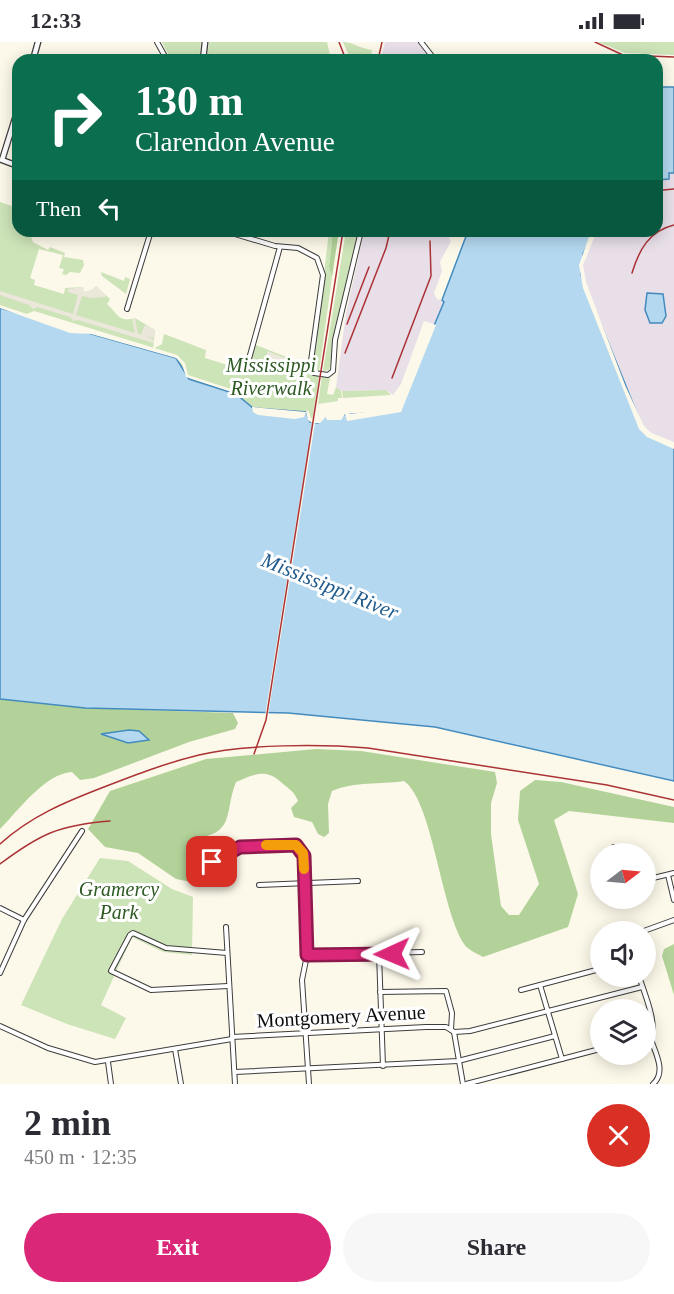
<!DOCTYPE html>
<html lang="en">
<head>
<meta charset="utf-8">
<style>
  :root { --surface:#fff; --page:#f7f7f7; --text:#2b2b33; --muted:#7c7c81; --accent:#db2777 }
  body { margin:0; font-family:"Times New Roman",serif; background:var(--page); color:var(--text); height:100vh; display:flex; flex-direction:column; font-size:22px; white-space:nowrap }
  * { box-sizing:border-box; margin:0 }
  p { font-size:20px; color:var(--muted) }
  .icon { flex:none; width:33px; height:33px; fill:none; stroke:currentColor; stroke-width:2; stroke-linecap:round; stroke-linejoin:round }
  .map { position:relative; height:1042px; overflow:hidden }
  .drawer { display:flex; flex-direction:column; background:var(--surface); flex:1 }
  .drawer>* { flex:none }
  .top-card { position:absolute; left:12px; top:12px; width:651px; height:183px; border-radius:18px; box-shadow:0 3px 15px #0003; background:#0b6e4f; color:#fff; overflow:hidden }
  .needle { width:39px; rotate:74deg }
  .tools { position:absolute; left:590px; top:801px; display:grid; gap:12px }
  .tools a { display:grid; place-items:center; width:66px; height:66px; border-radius:50%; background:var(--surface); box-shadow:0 3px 15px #0003; font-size:30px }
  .pin { position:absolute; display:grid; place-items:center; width:51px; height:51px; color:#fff; margin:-26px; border-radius:12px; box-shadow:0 3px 9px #0006 }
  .me { position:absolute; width:66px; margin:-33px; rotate:269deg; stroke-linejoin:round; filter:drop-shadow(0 0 4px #0008) }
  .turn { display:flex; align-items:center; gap:21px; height:126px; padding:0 24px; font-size:27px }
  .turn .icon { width:78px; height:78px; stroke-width:2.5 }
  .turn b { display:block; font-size:42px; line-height:51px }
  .then { display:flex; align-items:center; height:57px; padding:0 24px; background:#0003; gap:12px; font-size:22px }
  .round { display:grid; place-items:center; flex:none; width:63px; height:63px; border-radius:32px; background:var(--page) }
  .headline { display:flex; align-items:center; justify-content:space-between; height:102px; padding:0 24px }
  h1 { font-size:36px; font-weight:600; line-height:45px }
  .primary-button { display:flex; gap:12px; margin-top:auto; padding:12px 24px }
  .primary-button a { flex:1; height:69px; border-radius:36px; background:var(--accent); color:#fff; font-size:24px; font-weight:600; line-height:69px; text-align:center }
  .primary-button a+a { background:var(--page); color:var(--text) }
  .status { display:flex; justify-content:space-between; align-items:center; height:42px; padding:0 30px; background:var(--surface); direction:ltr }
  .status svg { height:16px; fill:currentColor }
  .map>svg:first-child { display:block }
  .industrial { fill:#e8dfe9 }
  .green { fill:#cde3b8 }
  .forest { fill:#b2d299 }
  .plaza { fill:#ebe7db }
  .water { fill:#b4d8ef; stroke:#438bbe; stroke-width:1.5 }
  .pier { fill:#fdf9ea }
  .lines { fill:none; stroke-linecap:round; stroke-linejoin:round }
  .minor-casing { stroke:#3d3d3d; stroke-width:6 }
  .tertiary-casing { stroke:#3d3d3d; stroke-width:7 }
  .minor { stroke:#fff; stroke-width:4 }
  .tertiary { stroke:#fff; stroke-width:4.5 }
  .rail { stroke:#ab3235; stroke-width:1.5 }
  .route-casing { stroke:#8e194d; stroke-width:15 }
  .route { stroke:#db2777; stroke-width:10 }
  .slow { stroke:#f59e0b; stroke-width:10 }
  .labels { text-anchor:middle; stroke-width:6; stroke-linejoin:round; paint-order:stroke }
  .park-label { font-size:20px; font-style:italic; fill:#2d5a23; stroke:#fff }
  .street-label { font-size:20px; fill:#0a0a0a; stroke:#fff }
  .water-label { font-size:21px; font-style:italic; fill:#225d8e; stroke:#fff }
</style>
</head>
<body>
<div class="status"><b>12:33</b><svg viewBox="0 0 49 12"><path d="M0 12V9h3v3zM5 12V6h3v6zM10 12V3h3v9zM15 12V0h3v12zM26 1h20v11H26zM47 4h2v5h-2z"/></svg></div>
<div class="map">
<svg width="674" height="1042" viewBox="0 0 674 1042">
  <rect width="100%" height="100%" fill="#fdf9ea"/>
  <g class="industrial">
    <polygon points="385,0 417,0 431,18 380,18"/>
    <polygon points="669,131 674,131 674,404 641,385 581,233 583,212 594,189 657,189 657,138"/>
    <polygon points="364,189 444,189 451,199 440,220 442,229 434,251 437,257 445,259 436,283 424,279 401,342 393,353 386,348 339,349 336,345 346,272"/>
  </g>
  <g class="green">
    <polygon points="162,0 201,0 199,18 171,18"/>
    <polygon points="209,0 327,0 331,18 207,18"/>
    <path d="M 343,0 C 353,0 361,7 372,8 L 370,18 L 351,18 Z"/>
    <polygon points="598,0 674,0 674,13 625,11"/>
    <path d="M 0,160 L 18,166 L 18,189 L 29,189 L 33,200 L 48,208 L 50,205 L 65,211 L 64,215 L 83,218 L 84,223 L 80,231 L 70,230 L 66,233 L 62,232 L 64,227 L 59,226 L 63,213 L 39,207 L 30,236 L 35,238 L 34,243 L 64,252 L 65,246 L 83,245 L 84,250 L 92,248 L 96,244 L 110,257 L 107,262 C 118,272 119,281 135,276 L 155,288 L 153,307 L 162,302 L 164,292 L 206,308 L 205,316 L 247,329 L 256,303 L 307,323 L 310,331 L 319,334 L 312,380 L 300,371 L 243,364 L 32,276 L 0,266 Z"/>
    <polygon points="329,189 333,189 329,225 332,235 319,330 313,326"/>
    <path d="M 346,189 L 358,189 C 351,235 335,278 330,324 L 329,328 L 323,329 Z"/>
    <polygon points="101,230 124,239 125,235 130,237 126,252 102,234"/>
    <polygon points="322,334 330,336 327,352 333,353 336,345 341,349 342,356 338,356 338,359 318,362"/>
    <polygon points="386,348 391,353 343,356 342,349"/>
    <polygon points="100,816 128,819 172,847 193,855 192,913 163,910 132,895 101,963 126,976 115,997 67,982 21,963 62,877"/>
  </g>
  <g class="forest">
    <polygon points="333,189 339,189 332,235 329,225"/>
    <path d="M 0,657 L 85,666 L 233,671 L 238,681 L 235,687 L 189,700 L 94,736 L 80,738 L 72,730 C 44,732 19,768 0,787 Z"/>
    <path d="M 316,707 L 361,709 L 495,730 L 497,741 L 491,761 L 491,792 L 501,864 L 509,873 L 519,873 L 539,842 L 518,778 L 520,749 L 535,738 L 561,740 L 674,765 L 674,781 L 569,769 L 554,778 L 578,852 L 568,885 L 483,915 C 478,912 468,908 464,902 C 440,864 433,760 404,739 C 379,743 356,739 332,749 L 328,762 L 329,791 L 324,795 L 318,792 L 312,780 L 294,775 L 291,766 L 298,759 C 294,749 290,748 282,741 C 266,726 255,732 236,740 C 224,770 236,793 193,796 L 191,840 L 176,837 L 138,811 L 105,805 L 88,787 L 110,749 L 206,717 Z"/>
    <polygon points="674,902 674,953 662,914 664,907"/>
  </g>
  <g class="plaza">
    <polygon points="96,244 106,253 105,255 91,256 82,254 76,273 135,291 132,277 135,276 138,292 141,292 145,283 155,288 154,296 147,294 154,298 153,301 78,278 73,279 70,275 37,265 33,267 29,263 0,253 0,249 73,272 78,253 68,250 68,247 83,245 84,250 92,248"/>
    <polygon points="267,309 295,320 303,322 292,333 277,332 267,322"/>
  </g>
  <g class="water">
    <polygon points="657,45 674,45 674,131 669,131 669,137 657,138"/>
    <polygon points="468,189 594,189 583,212 581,233 645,391 674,404 674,739 435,685 288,671 85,666 0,657 0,266 176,316 189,337 236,352 253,366 306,370 310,380 318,381 326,374 398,369 444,260 442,258"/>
    <polygon points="647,251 663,252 666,274 662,281 650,281 645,268"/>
    <polygon points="129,688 139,689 149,698 128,701 101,692"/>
  </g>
  <g class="pier">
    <polygon points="591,189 597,189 583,223 586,240 625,343 644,384 651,391 674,400 674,407 647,395 639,387 583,246 579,223"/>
    <polygon points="0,263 27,272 34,269 177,313 185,321 188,333 237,349 241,353 186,335 182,322 176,316 91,292 70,291 0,266"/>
    <polygon points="430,281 436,283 401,370 347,379 345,372 341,378 327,378 326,375 320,381 315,381 268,674 265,674 312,381 308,378 306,370 304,375 295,377 258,373 253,370 252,365 306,370 308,368 311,376 318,378 326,369 345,369 350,372 397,366"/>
  </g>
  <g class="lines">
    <g class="minor-casing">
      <g id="minor">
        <polyline points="157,0 167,18"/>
        <polyline points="421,0 435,18"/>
        <polyline points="225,189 275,204 298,206 317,216 323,233 310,326 314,331 328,333 333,329 335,298 361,189"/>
        <polyline points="127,267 151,189"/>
        <polyline points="247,324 280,205"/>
        <polyline points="614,805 615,812"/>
        <polyline points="207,822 240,805 293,802 303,811 307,913 302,938 309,1042"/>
        <polyline points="668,833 674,858"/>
        <polyline points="645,838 674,831"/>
        <polyline points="259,843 358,839"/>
        <polyline points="0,866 24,878"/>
        <polyline points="226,885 235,1042"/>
        <polyline points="641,890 674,878"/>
        <polyline points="227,911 166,906 133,891 130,893 111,929 151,948 228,944"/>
        <polyline points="379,912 383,1024"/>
        <polyline points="307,913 422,910"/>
        <polyline points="0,931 24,878 82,789"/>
        <path d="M 639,934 C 643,948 659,984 650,995"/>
        <polyline points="540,943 562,1017"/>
        <polyline points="521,948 600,927"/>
        <polyline points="380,950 446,949 452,971 451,988 454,990 463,1042"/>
        <polyline points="0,984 48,1006 95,1020 232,997"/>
        <polyline points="454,990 470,989 642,945"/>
        <polyline points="232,995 426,985 446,985 451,988"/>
        <path d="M 650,995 C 655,1010 667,1030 653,1042"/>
        <polyline points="175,1007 181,1042"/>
        <polyline points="108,1020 111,1042"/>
        <polyline points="235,1030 458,1019 555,994"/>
        <polyline points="466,1042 600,1007"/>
      </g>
    </g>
    <g class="tertiary-casing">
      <g id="tertiary">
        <polyline points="33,18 38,0"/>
        <polyline points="203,18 205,0"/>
        <polyline points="18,67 2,118 18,124"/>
      </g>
    </g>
    <use href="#minor" class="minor"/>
    <use href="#tertiary" class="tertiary"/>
    <g class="rail">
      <polyline points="339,0 346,18"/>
      <polyline points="595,0 623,13 674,15"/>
      <polyline points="378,18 382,0"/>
      <polyline points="663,148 674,147"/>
      <path d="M 632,231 C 639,208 649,189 674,183"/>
      <polyline points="347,282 369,225"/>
      <polyline points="345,311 386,206 390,189"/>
      <polyline points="392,336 431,234 430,199"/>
      <polyline points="254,712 266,678 343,189"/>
      <path d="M 0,802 C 31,774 65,760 104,745 C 135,733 166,721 199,713 C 245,702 321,702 368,706 L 607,743 L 674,758"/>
      <path d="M 0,822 C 40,792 59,783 110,779"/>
    </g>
  </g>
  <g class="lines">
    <g class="route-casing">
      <polyline id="route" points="212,820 240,805 296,803 304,814 307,913 392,912"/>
    </g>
    <use href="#route" class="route"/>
    <polyline class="slow" points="266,803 296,803 303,811 304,827"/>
  </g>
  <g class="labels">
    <g class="park-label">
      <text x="271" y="330">Mississippi<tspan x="271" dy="23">Riverwalk</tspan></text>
      <text x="119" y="854">Gramercy<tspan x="119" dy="23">Park</tspan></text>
    </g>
    <g class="street-label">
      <text transform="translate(341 974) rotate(-3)" y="7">Montgomery Avenue</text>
    </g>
    <g class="water-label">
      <text transform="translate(330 544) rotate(22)" y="7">Mississippi River</text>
    </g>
  </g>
</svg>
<div class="tools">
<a><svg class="needle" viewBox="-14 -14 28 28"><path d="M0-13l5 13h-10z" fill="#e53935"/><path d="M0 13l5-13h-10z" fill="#7c7c81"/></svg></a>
<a><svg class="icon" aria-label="sound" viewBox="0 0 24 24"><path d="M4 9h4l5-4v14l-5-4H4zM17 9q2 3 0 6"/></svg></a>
<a><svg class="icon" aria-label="layers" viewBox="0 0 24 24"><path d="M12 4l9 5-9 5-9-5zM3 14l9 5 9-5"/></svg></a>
</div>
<div class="pin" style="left:212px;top:820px;background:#d93025"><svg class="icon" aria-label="arrive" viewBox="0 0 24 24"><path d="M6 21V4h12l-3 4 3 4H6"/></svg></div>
<svg class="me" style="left:392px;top:912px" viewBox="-20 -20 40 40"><path d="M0-17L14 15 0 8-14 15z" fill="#db2777" stroke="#fff" stroke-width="4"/></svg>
<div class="top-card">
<div class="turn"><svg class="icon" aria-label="right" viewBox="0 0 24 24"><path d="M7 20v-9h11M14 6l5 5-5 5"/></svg><div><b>130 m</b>Clarendon Avenue</div></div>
<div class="then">Then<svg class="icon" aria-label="left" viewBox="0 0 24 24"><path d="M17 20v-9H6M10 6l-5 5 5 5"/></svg></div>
</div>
</div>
<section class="drawer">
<div class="headline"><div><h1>2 min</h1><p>450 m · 12:35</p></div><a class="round" style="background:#d93025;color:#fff"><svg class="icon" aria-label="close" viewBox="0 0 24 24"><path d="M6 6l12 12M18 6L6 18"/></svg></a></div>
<div class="primary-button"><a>Exit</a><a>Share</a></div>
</section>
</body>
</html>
